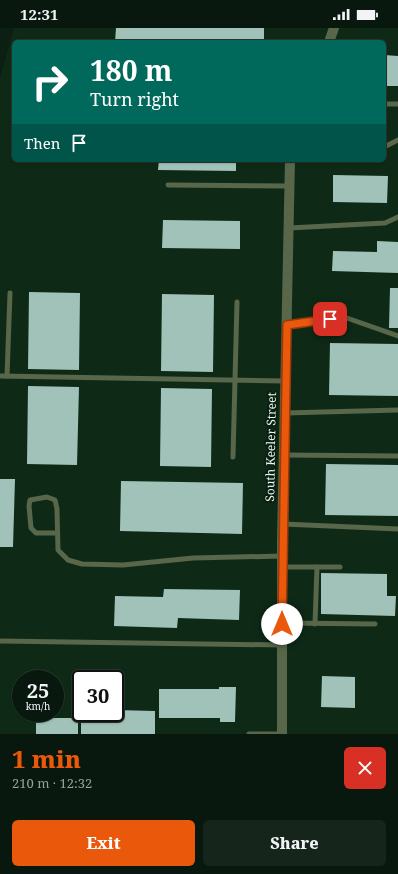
<!DOCTYPE html>
<html lang="en">
<head>
<meta charset="utf-8">
<style>
  :root { --surface:#08180e; --page:#16251c; --text:#f1f3f6; --muted:#98a09e; --line:#29372e; --accent:#ea580c }
  body { margin:0; font-family:"Noto Serif",serif; background:var(--page); color:var(--text); height:100vh; display:flex; flex-direction:column; font-size:15px; white-space:nowrap }
  * { box-sizing:border-box; margin:0 }
  p { font-size:13px; color:var(--muted) }
  .icon { flex:none; width:22px; height:22px; fill:none; stroke:currentColor; stroke-width:2; stroke-linecap:round; stroke-linejoin:round }
  .map { position:relative; height:706px; overflow:hidden }
  .sheet { display:flex; flex-direction:column; background:var(--surface); flex:1 }
  .sheet>* { flex:none }
  .guide { position:absolute; left:12px; top:12px; width:374px; height:122px; border-radius:6px; box-shadow:0 1px 3px #0004,0 0 0 1px var(--line); background:#00695c; color:#fff; overflow:hidden }
  .speed { position:absolute; left:12px; top:642px; display:flex; gap:8px; font-size:20px; font-weight:700; text-align:center }
  .speed>* { display:grid; place-content:center; width:52px; height:52px; border-radius:50%; background:var(--surface); box-shadow:0 1px 3px #0004,0 0 0 1px var(--line); line-height:1 }
  .speed small { font-size:10px; font-weight:400 }
  .speed .limit { border:2px solid #111; border-radius:6px; background:#fff; color:#111 }
  .pin { position:absolute; display:grid; place-items:center; width:34px; height:34px; color:#fff; margin:-17px; border-radius:8px; box-shadow:0 2px 6px #0006 }
  .me { position:absolute; width:44px; margin:-22px; rotate:0deg; stroke-linejoin:round; filter:drop-shadow(0 0 3px #0008) }
  .turn { display:flex; align-items:center; gap:14px; height:84px; padding:0 12px; font-size:18px }
  .turn .icon { width:52px; height:52px; stroke-width:2.5 }
  .turn b { display:block; font-size:28px; line-height:34px }
  .then { display:flex; align-items:center; height:38px; padding:0 12px; background:#0003; gap:8px; font-size:15px }
  .round { display:grid; place-items:center; flex:none; width:42px; height:42px; border-radius:6px; background:var(--page) }
  .summary { display:flex; align-items:center; justify-content:space-between; height:68px; padding:0 12px }
  h1 { font-size:24px; font-weight:800; line-height:30px; color:var(--accent) }
  .button { display:flex; gap:8px; margin-top:auto; padding:8px 12px }
  .button a { flex:1; height:46px; border-radius:6px; background:var(--accent); color:#fff; font-size:16px; font-weight:800; line-height:46px; text-align:center }
  .button a+a { background:var(--page); color:var(--text) }
  .status { display:flex; justify-content:space-between; align-items:center; height:28px; padding:0 20px; background:var(--surface); direction:ltr }
  .status svg { height:11px; fill:currentColor }
  .map>svg:first-child { display:block }
  .built { fill:#0e2a17; fill-rule:evenodd }
  .building { fill:#a0c2b8 }
  .lines { fill:none; stroke-linecap:round; stroke-linejoin:round }
  .service { stroke:#586649; stroke-width:5 }
  .minor { stroke:#586649; stroke-width:10 }
  .route-casing { stroke:#983908; stroke-width:10 }
  .route { stroke:#ea580c; stroke-width:7 }
  .labels { text-anchor:middle; stroke-width:4; stroke-linejoin:round; paint-order:stroke }
  .street-label { font-size:12px; fill:#ebf8ed; stroke:#0b2012 }
</style>
</head>
<body>
<div class="status"><b>12:31</b><svg viewBox="0 0 49 12"><path d="M0 12V9h3v3zM5 12V6h3v6zM10 12V3h3v9zM15 12V0h3v12zM26 1h20v11H26zM47 4h2v5h-2z"/></svg></div>
<div class="map">
<svg width="398" height="706" viewBox="0 0 398 706">
  <rect width="100%" height="100%" fill="#0b2012"/>
  <path class="built" d="M 14,0 L 398,0 L 398,706 L 0,706 L 0,50 ZM 14,14 L 384,14 L 384,132 L 14,132 ZM 21,651 L 55,651 L 55,685 L 21,685 ZM 81,651 L 115,651 L 115,685 L 81,685 Z"/>
  <g class="building">
    <polygon points="116,0 264,0 264,14 115,14"/>
    <polygon points="384,27 398,28 398,58 386,58 386,72 384,72"/>
    <polygon points="159,132 236,132 236,143 158,142"/>
    <polygon points="333,147 388,148 387,175 333,174"/>
    <polygon points="163,192 240,193 240,221 162,220"/>
    <polygon points="377,213 398,214 398,245 332,243 333,223 377,224"/>
    <polygon points="390,260 398,260 398,300 389,300"/>
    <polygon points="29,264 80,265 79,342 28,341"/>
    <polygon points="162,266 214,267 213,344 161,343"/>
    <polygon points="330,315 398,316 398,368 329,367"/>
    <polygon points="28,358 79,359 77,437 27,436"/>
    <polygon points="161,360 212,361 211,439 160,438"/>
    <polygon points="326,436 398,437 398,488 325,487"/>
    <polygon points="0,451 15,451 13,519 0,519"/>
    <polygon points="121,453 243,455 242,506 120,503"/>
    <polygon points="321,545 387,546 387,568 396,568 395,588 321,586"/>
    <polygon points="164,561 240,562 239,592 178,590 177,600 114,598 115,568 163,569"/>
    <polygon points="322,648 355,649 355,680 321,679"/>
    <polygon points="219,659 236,659 235,694 220,694 220,690 159,690 159,661 219,661"/>
    <polygon points="115,682 155,683 155,706 81,706 81,685 115,685"/>
    <rect x="36" y="690" width="42" height="16"/>
  </g>
  <g class="lines">
    <g class="service">
      <polyline points="384,76 398,76"/>
      <polyline points="384,119 398,112"/>
      <polyline points="168,157 289,158"/>
      <polyline points="289,200 385,195 398,189"/>
      <polyline points="287,297 344,289 398,308"/>
      <polyline points="0,348 285,353"/>
      <polyline points="7,348 10,265"/>
      <polyline points="285,385 398,382"/>
      <polyline points="284,427 398,428"/>
      <polyline points="233,429 237,274"/>
      <polyline points="283,496 398,501"/>
      <polyline points="57,505 36,505 31,500 29,478 30,472 47,469 55,472 57,481 58,522 68,532 82,536 123,537 193,530 282,528"/>
      <polyline points="282,539 340,539"/>
      <polyline points="282,595 375,596"/>
      <polyline points="315,596 317,539"/>
      <polyline points="0,613 281,617"/>
      <polyline points="249,706 282,706"/>
    </g>
    <g class="minor">
      <polyline points="329,14 334,0"/>
      <polyline points="282,706 282,512 290,132"/>
    </g>
  </g>
  <g class="lines">
    <g class="route-casing">
      <polyline id="route" points="282,596 287,297 330,291"/>
    </g>
    <use href="#route" class="route"/>
  </g>
  <g class="labels">
    <g class="street-label">
      <text transform="translate(271 419) rotate(-89)" y="4">South Keeler Street</text>
    </g>
  </g>
</svg>
<div class="speed"><div>25<small>km/h</small></div><div class="limit">30</div></div>
<div class="pin" style="left:330px;top:291px;background:#d93025"><svg class="icon" aria-label="arrive" viewBox="0 0 24 24"><path d="M6 21V4h12l-3 4 3 4H6"/></svg></div>
<svg class="me" style="left:282px;top:596px" viewBox="-20 -20 40 40"><circle r="19" fill="#fff"/><path d="M0-13L10 11 0 6-10 11z" fill="#ea580c"/></svg>
<div class="guide">
<div class="turn"><svg class="icon" aria-label="right" viewBox="0 0 24 24"><path d="M7 20v-9h11M14 6l5 5-5 5"/></svg><div><b>180 m</b>Turn right</div></div>
<div class="then">Then<svg class="icon" aria-label="arrive" viewBox="0 0 24 24"><path d="M6 21V4h12l-3 4 3 4H6"/></svg></div>
</div>
</div>
<section class="sheet">
<div class="summary"><div><h1>1 min</h1><p>210 m · 12:32</p></div><a class="round" style="background:#d93025;color:#fff"><svg class="icon" aria-label="close" viewBox="0 0 24 24"><path d="M6 6l12 12M18 6L6 18"/></svg></a></div>
<div class="button"><a>Exit</a><a>Share</a></div>
</section>
</body>
</html>
